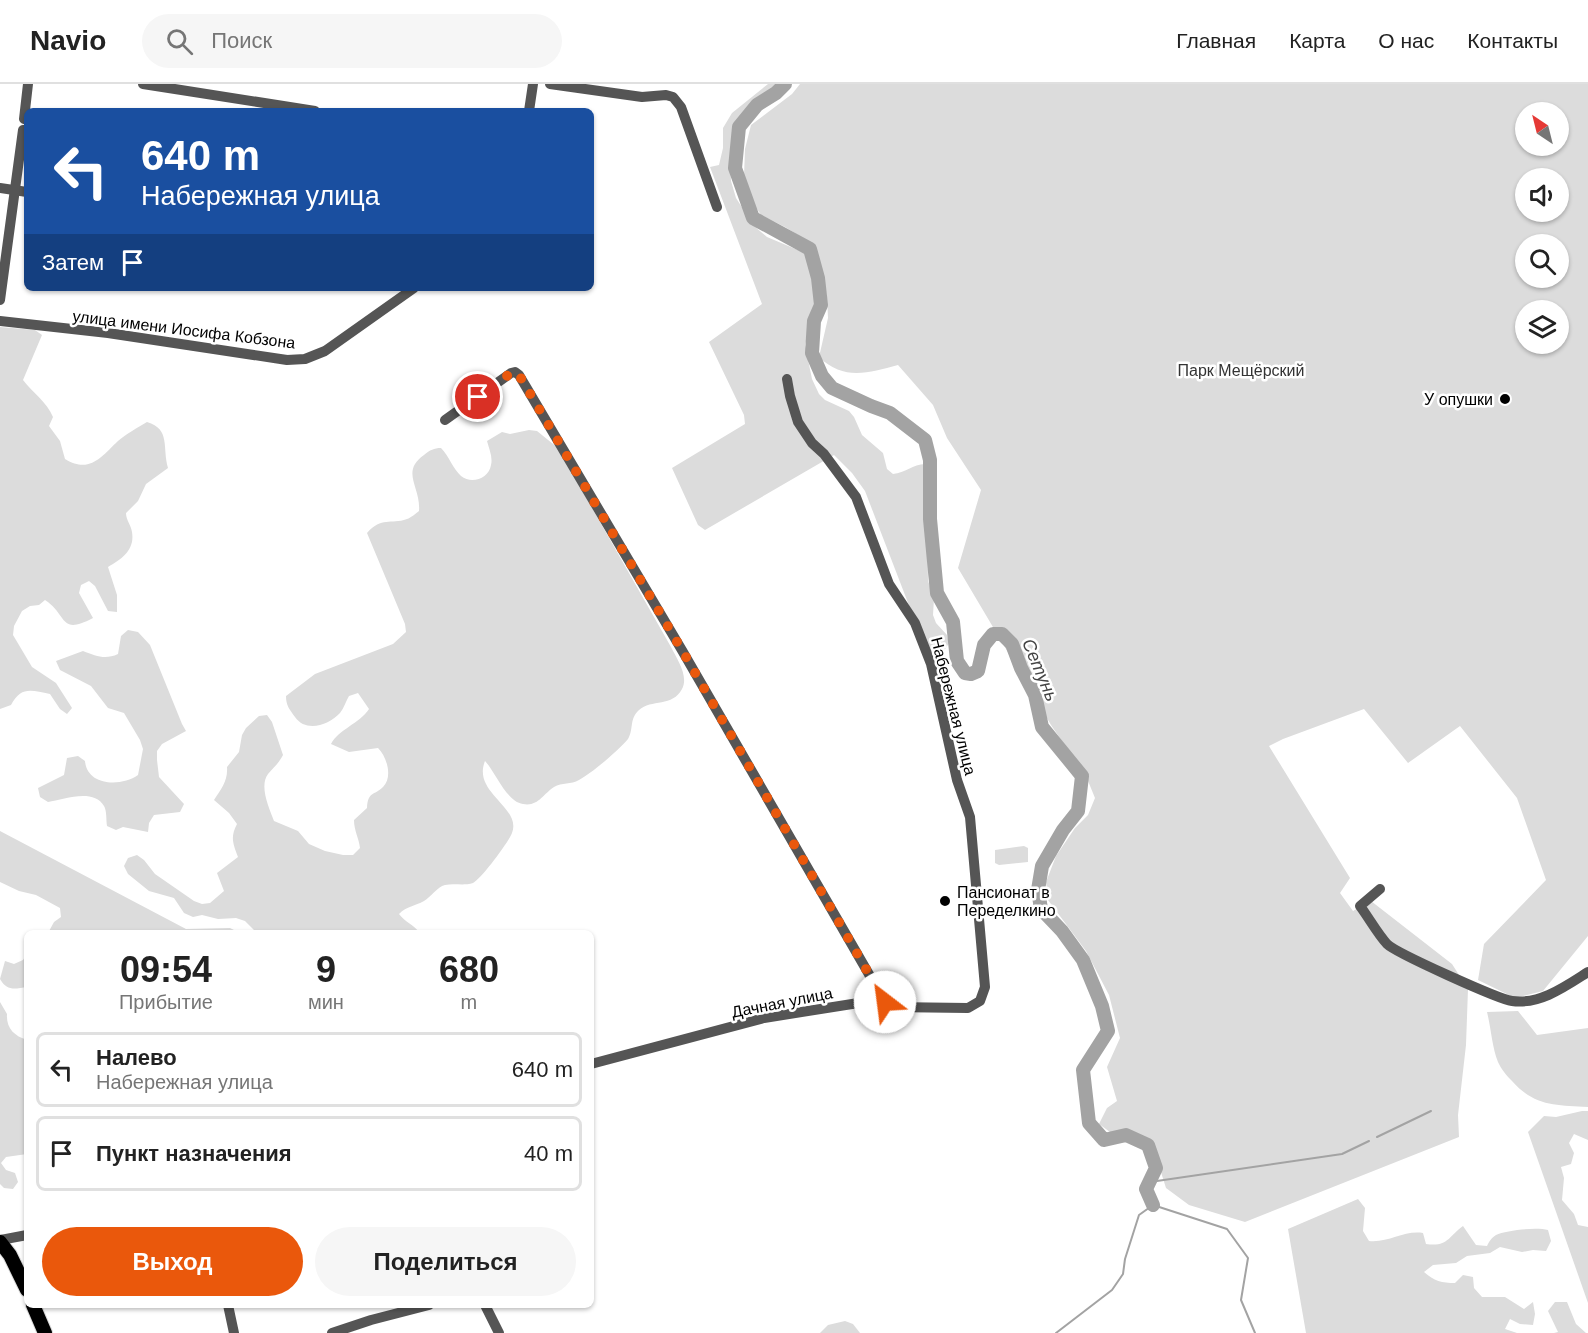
<!DOCTYPE html>
<html lang="ru">
<head>
<meta charset="utf-8">
<style>
  :root { --surface:#fff; --page:#f6f6f6; --text:#222; --muted:#767676; --line:#e0e0e0; --accent:#ea580c }
  body { margin:0; font-family:Helvetica,sans-serif; background:var(--page); color:var(--text); height:100vh; display:flex; flex-direction:column; font-size:22px; white-space:nowrap }
  * { box-sizing:border-box; margin:0 }
  p { font-size:20px; color:var(--muted) }
  .icon { flex:none; width:33px; height:33px; fill:none; stroke:currentColor; stroke-width:2; stroke-linecap:round; stroke-linejoin:round }
  .map { position:relative; flex:1; overflow:hidden }
  .side { position:absolute; left:24px; top:846px; width:570px; height:378px; display:flex; flex-direction:column; background:var(--surface); border-radius:9px; box-shadow:0 2px 4px #0004 }
  .side>* { flex:none }
  .top-card { position:absolute; left:24px; top:24px; width:570px; height:183px; border-radius:9px; box-shadow:0 2px 4px #0004; background:#1a4fa0; color:#fff; overflow:hidden }
  .needle { width:39px; rotate:325deg }
  .tools { position:absolute; left:1515px; top:18px; display:grid; gap:12px }
  .tools a { display:grid; place-items:center; width:54px; height:54px; border-radius:50%; background:var(--surface); box-shadow:0 2px 4px #0004; font-size:30px }
  .pin { position:absolute; display:grid; place-items:center; width:51px; height:51px; color:#fff; margin:-26px; border:3px solid #fff; border-radius:50%; box-shadow:0 2px 6px #0007 }
  .me { position:absolute; width:66px; margin:-33px; rotate:330deg; stroke-linejoin:round; filter:drop-shadow(0 0 4px #0008) }
  .turn { display:flex; align-items:center; gap:21px; height:126px; padding:0 18px; font-size:27px }
  .turn .icon { width:78px; height:78px; stroke-width:2.5 }
  .turn b { display:block; font-size:42px; line-height:51px }
  .then { display:flex; align-items:center; height:57px; padding:0 18px; background:#0003; gap:12px; font-size:22px }
  .eta { display:flex; justify-content:space-evenly; align-items:center; height:102px; text-align:center }
  .eta b { font-size:36px; font-weight:700; line-height:42px }
  .button { display:flex; gap:12px; margin-top:auto; padding:12px 18px }
  .button a { flex:1; height:69px; border-radius:36px; background:var(--accent); color:#fff; font-size:24px; font-weight:700; line-height:69px; text-align:center }
  .button a+a { background:var(--page); color:var(--text) }
  ul { padding:0; list-style:none }
  li { display:flex; align-items:center; gap:18px; height:75px; margin:0 12px 9px; padding:0 6px; border:3px solid var(--line); border-radius:9px }
  li div { flex:1 }
  li b { display:block; font-size:22px }
  li em { font-style:normal }
  header { display:flex; align-items:center; gap:36px; box-sizing:border-box; height:84px; padding:0 30px; background:var(--surface); border-bottom:2px solid var(--line) }
  header strong { font-size:28px }
  nav { display:flex; gap:33px; margin-inline-start:auto; font-size:21px }
  .search { width:420px; height:54px; background:var(--page); display:flex; align-items:center; gap:15px; box-sizing:border-box; padding:0 21px; border-radius:33px; color:var(--muted); font-size:22px }
  .map>svg:first-child { display:block }
  .green { fill:#dcdcdc; fill-rule:evenodd }
  .lines { fill:none; stroke-linecap:round; stroke-linejoin:round }
  .stream { stroke:#a3a3a3; stroke-width:2 }
  .river { stroke:#a3a3a3; stroke-width:14 }
  .major-casing { stroke:#dbdbdb; stroke-width:16 }
  .minor { stroke:#555; stroke-width:10 }
  .major { stroke:#000; stroke-width:14 }
  .route { stroke:#ea580c; stroke-width:10; stroke-dasharray:0 18 }
  .poi-dot { fill:#000; stroke:#fff; stroke-width:2 }
  .labels { text-anchor:middle; stroke-width:5; stroke-linejoin:round; paint-order:stroke }
  .street-label { font-size:16px; fill:#000; stroke:#fff }
  .park-label { font-size:16px; fill:#333; stroke:#fff }
  .poi-label { font-size:16px; fill:#000; stroke:#fff; text-anchor:end }
  .water-label { font-size:18px; font-style:italic; fill:#444; stroke:#fff }
</style>
</head>
<body>
<header>
<strong>Navio</strong>
<div class="search"><svg class="icon" aria-label="search" viewBox="0 0 24 24"><circle cx="10" cy="10" r="6"/><path d="M15 15l6 6"/></svg>Поиск</div>
<nav><a>Главная</a><a>Карта</a><a>О нас</a><a>Контакты</a></nav>
</header>
<div class="map">
<svg width="1588" height="1249" viewBox="0 0 1588 1249">
  <rect width="100%" height="100%" fill="#fff"/>
  <g class="green">
    <path d="M 768,0 L 779,0 L 747,29 L 738,40 L 730,79 L 731,97 L 736,114 L 754,142 L 767,153 L 805,169 L 810,176 L 818,210 L 805,261 L 812,295 L 819,310 L 825,316 L 849,327 L 854,333 L 862,351 L 883,369 L 887,385 L 893,390 C 905,389 913,380 925,380 L 929,388 L 927,441 L 928,497 L 934,514 L 933,531 L 936,539 L 947,551 L 949,559 L 944,567 L 936,571 L 928,568 L 925,563 L 865,407 L 852,389 L 834,371 L 705,446 L 698,441 L 672,384 L 745,340 L 744,331 L 709,258 L 762,220 L 710,83 L 719,81 L 723,64 L 723,44 L 732,29 Z"/>
    <path d="M 800,0 L 1588,0 L 1588,852 L 1543,907 L 1515,914 L 1478,896 L 1484,860 L 1546,796 L 1517,714 L 1460,642 L 1408,679 L 1364,625 L 1283,655 L 1269,662 L 1350,794 L 1340,809 L 1353,827 L 1371,817 L 1452,880 L 1468,905 L 1466,961 L 1458,1031 L 1459,1053 L 1245,1138 L 1189,1121 L 1166,1104 L 1153,1063 L 1129,1047 L 1110,1048 L 1099,1040 L 1107,1024 L 1117,1017 L 1107,983 L 1120,954 L 1109,911 L 1086,867 L 1048,816 L 1046,798 L 1056,772 L 1075,744 L 1088,731 L 1095,714 L 1086,692 L 1051,641 L 958,484 L 981,406 L 947,354 L 933,321 L 898,281 C 868,289 844,297 819,273 L 828,234 L 827,213 L 820,178 L 803,154 L 785,143 L 761,131 L 749,113 L 744,92 L 745,65 L 751,41 L 792,10 ZM 1526,28 L 1558,28 L 1558,62 L 1526,62 ZM 1526,94 L 1558,94 L 1558,128 L 1526,128 ZM 1526,160 L 1558,160 L 1558,194 L 1526,194 ZM 1526,226 L 1558,226 L 1558,260 L 1526,260 Z"/>
    <path d="M 0,243 L 35,246 L 42,251 L 23,296 C 33,309 47,318 53,333 L 49,342 L 60,357 L 65,375 C 90,390 101,373 118,357 C 126,350 137,344 147,338 C 171,345 162,364 168,384 L 146,400 L 138,417 L 126,429 C 126,436 131,441 132,448 C 135,466 122,475 108,483 L 117,511 L 117,528 L 108,527 L 95,502 L 89,497 L 81,501 L 79,509 L 93,534 C 59,552 68,531 45,516 L 39,521 L 30,522 L 22,527 L 14,542 L 13,551 L 32,583 L 56,599 L 72,624 L 67,630 L 60,625 L 50,610 C 31,606 21,602 11,621 L 0,625 Z"/>
    <path d="M 529,346 L 537,347 L 558,364 L 671,563 C 677,575 689,592 682,605 C 673,623 651,615 639,626 C 629,635 634,645 628,655 C 619,666 592,689 579,696 C 571,701 562,698 554,703 C 543,710 538,723 523,720 C 506,717 496,689 485,677 C 472,709 522,723 512,749 C 508,759 481,795 473,799 C 464,802 454,799 445,801 C 437,803 431,813 424,817 C 415,822 407,822 399,830 C 405,838 414,841 420,849 L 257,849 L 245,837 L 236,834 L 218,835 L 202,831 L 193,833 L 184,829 L 174,814 L 149,807 L 128,790 L 124,782 L 128,774 L 137,771 L 144,776 L 155,790 L 194,817 L 202,820 L 210,819 L 224,807 L 217,789 L 238,773 C 233,760 230,753 237,740 L 229,729 L 214,716 C 221,705 228,697 227,683 L 239,668 L 242,651 L 246,644 L 259,632 L 267,631 L 272,638 L 283,671 C 279,679 274,683 268,690 C 259,702 269,724 274,737 L 298,747 L 309,760 L 325,767 L 343,771 L 353,771 L 360,764 C 359,754 354,747 354,736 L 367,724 C 368,707 374,712 383,703 C 393,693 387,673 378,664 L 349,668 L 331,660 C 339,645 359,640 369,625 L 358,609 L 349,612 C 346,617 344,624 340,629 C 329,641 306,649 295,633 C 289,625 286,621 286,612 L 315,590 L 393,560 L 406,548 L 405,540 L 367,449 C 382,432 390,441 407,435 C 411,434 416,429 419,427 C 421,403 400,388 424,371 C 430,366 434,364 441,364 C 449,372 453,385 461,392 C 472,401 489,394 491,381 C 493,373 489,365 487,357 L 502,348 L 510,350 Z"/>
    <path d="M 128,546 L 138,548 L 150,561 L 182,640 L 186,647 L 162,660 L 157,667 L 157,676 L 159,693 L 184,720 L 180,728 L 154,731 L 149,739 L 148,748 L 123,743 L 116,746 L 107,742 C 106,736 107,727 104,722 C 94,704 64,715 48,718 L 40,713 L 38,704 L 64,691 L 67,674 L 78,672 L 85,677 C 87,702 121,703 138,691 L 143,665 L 140,656 L 124,629 L 108,624 L 91,602 L 60,586 L 56,577 L 83,567 C 96,572 105,576 118,570 L 121,552 Z"/>
    <polygon points="0,747 186,845 230,844 240,849 48,849 54,838 61,833 60,824 36,811 19,807 0,798"/>
    <polygon points="1024,762 1028,764 1028,778 999,781 995,779 995,766"/>
    <path d="M 27,870 L 27,903 C 14,905 7,907 0,895 L 5,877 L 14,880 L 23,876 Z"/>
    <path d="M 0,918 L 7,930 C 6,944 14,952 27,956 L 27,1070 L 6,1073 L 1,1079 L 6,1086 L 15,1089 L 18,1098 L 13,1105 L 4,1104 L 0,1100 Z"/>
    <path d="M 1518,927 L 1537,951 L 1588,944 L 1588,1023 C 1556,1021 1535,1023 1512,997 C 1507,992 1501,985 1498,978 C 1492,963 1491,944 1487,928 Z"/>
    <polygon points="1582,1027 1588,1027 1588,1056 1574,1050 1569,1059 1574,1069 1571,1080 1561,1083 1564,1094 1562,1116 1574,1130 1578,1141 1588,1143 1588,1219 1528,1048 1544,1032 1556,1033"/>
    <path d="M 1358,1115 L 1365,1124 L 1363,1147 L 1369,1157 C 1389,1159 1404,1146 1423,1149 L 1426,1160 C 1448,1163 1448,1153 1463,1142 L 1476,1161 L 1487,1162 C 1489,1158 1491,1154 1496,1151 C 1506,1146 1537,1143 1548,1146 L 1551,1157 L 1546,1167 L 1533,1166 L 1522,1168 L 1500,1163 L 1490,1169 L 1467,1172 L 1456,1179 L 1433,1181 L 1424,1188 C 1434,1197 1442,1199 1455,1199 L 1463,1191 L 1473,1193 L 1474,1204 L 1482,1213 L 1505,1213 L 1524,1225 L 1533,1218 L 1535,1230 L 1533,1241 L 1520,1240 L 1510,1235 L 1505,1245 L 1517,1249 L 1306,1249 L 1288,1145 Z"/>
    <polygon points="1555,1218 1567,1218 1576,1240 1586,1249 1554,1249 1558,1248 1548,1227"/>
    <polygon points="845,1237 853,1240 860,1249 820,1249 828,1241"/>
  </g>
  <g class="lines">
    <g class="stream">
      <polyline points="1377,1053 1431,1027"/>
      <polyline points="1150,1098 1342,1070 1369,1057"/>
      <polyline points="1056,1249 1112,1206 1123,1190 1125,1175 1139,1131 1153,1121 1227,1145 1248,1174 1241,1216 1255,1249"/>
    </g>
    <polyline class="river" points="785,0 776,9 757,21 739,43 735,84 753,134 810,165 818,194 821,221 814,237 812,269 822,292 832,304 871,322 890,329 925,356 930,376 930,435 937,509 953,538 957,577 965,589 971,590 978,587 984,561 993,550 1002,550 1012,560 1021,584 1035,611 1042,643 1082,692 1078,727 1063,746 1042,782 1038,806 1041,825 1062,847 1083,876 1102,922 1108,947 1083,986 1089,1039 1104,1056 1126,1051 1148,1061 1156,1084 1146,1105 1153,1121"/>
    <g class="major-casing">
      <g id="major">
        <polyline points="0,1158 10,1171 27,1206"/>
        <polyline points="33,1221 45,1249"/>
      </g>
    </g>
    <g class="minor">
      <polyline points="143,0 315,27"/>
      <polyline points="550,0 642,13 666,11 673,13 681,23 717,123"/>
      <polyline points="529,27 533,0"/>
      <polyline points="24,35 28,0"/>
      <polyline points="0,104 27,108"/>
      <polyline points="0,216 23,46"/>
      <polyline points="0,237 108,249 287,276 305,275 325,267 414,204"/>
      <polyline points="445,336 511,289 515,288 519,291 683,568 885,918"/>
      <path d="M 1380,805 L 1360,822 C 1369,834 1377,849 1387,860 C 1396,869 1498,915 1512,917 C 1540,921 1566,902 1588,888"/>
      <polyline points="591,980 764,934 871,917 885,918 890,923 968,924 980,917 985,903 970,733 957,696 931,580 915,539 889,500 856,413 824,370 812,359 798,338 790,312 787,295"/>
      <polyline points="0,1156 27,1151"/>
      <polyline points="228,1221 234,1249"/>
      <polyline points="485,1221 499,1249"/>
      <polyline points="332,1249 371,1236 429,1221"/>
    </g>
    <use href="#major" class="major"/>
  </g>
  <g class="lines">
    <polyline class="route" points="478,313 511,289 515,288 519,291 683,568 885,918"/>
  </g>
  <g class="poi-dot">
    <circle cx="1505" cy="315" r="6"/>
    <circle cx="945" cy="817" r="6"/>
  </g>
  <g class="labels">
    <g class="street-label">
      <text transform="translate(184 245) rotate(7)" y="6">улица имени Иосифа Кобзона</text>
      <text transform="translate(954 622) rotate(76)" y="6">Набережная улица</text>
      <text transform="translate(782 918) rotate(-11)" y="6">Дачная улица</text>
    </g>
    <g class="park-label">
      <text x="1241" y="292">Парк Мещёрский</text>
    </g>
    <g class="poi-label">
      <text x="1493" y="321">У опушки</text>
      <text x="957" y="814" text-anchor="start">Пансионат в<tspan x="957" dy="18">Переделкино</tspan></text>
    </g>
    <g class="water-label">
      <text transform="translate(1040 586) rotate(67)" y="6">Сетунь</text>
    </g>
  </g>
</svg>
<div class="tools">
<a><svg class="needle" viewBox="-14 -14 28 28"><path d="M0-13l5 13h-10z" fill="#e53935"/><path d="M0 13l5-13h-10z" fill="#767676"/></svg></a>
<a><svg class="icon" aria-label="sound" viewBox="0 0 24 24"><path d="M4 9h4l5-4v14l-5-4H4zM17 9q2 3 0 6"/></svg></a>
<a><svg class="icon" aria-label="search" viewBox="0 0 24 24"><circle cx="10" cy="10" r="6"/><path d="M15 15l6 6"/></svg></a>
<a><svg class="icon" aria-label="layers" viewBox="0 0 24 24"><path d="M12 4l9 5-9 5-9-5zM3 14l9 5 9-5"/></svg></a>
</div>
<div class="pin" style="left:478px;top:313px;background:#d93025"><svg class="icon" aria-label="arrive" viewBox="0 0 24 24"><path d="M6 21V4h12l-3 4 3 4H6"/></svg></div>
<svg class="me" style="left:885px;top:918px" viewBox="-20 -20 40 40"><circle r="19" fill="#fff"/><path d="M0-13L10 11 0 6-10 11z" fill="#ea580c"/></svg>
<div class="top-card">
<div class="turn"><svg class="icon" aria-label="left" viewBox="0 0 24 24"><path d="M17 20v-9H6M10 6l-5 5 5 5"/></svg><div><b>640 m</b>Набережная улица</div></div>
<div class="then">Затем<svg class="icon" aria-label="arrive" viewBox="0 0 24 24"><path d="M6 21V4h12l-3 4 3 4H6"/></svg></div>
</div>
<section class="side">
<div class="eta">
<div><b>09:54</b><p>Прибытие</p></div>
<div><b>9</b><p>мин</p></div>
<div><b>680</b><p>m</p></div>
</div>
<ul>
<li><svg class="icon" aria-label="left" viewBox="0 0 24 24"><path d="M17 20v-9H6M10 6l-5 5 5 5"/></svg><div><b>Налево</b><p>Набережная улица</p></div><em>640 m</em></li>
<li><svg class="icon" aria-label="arrive" viewBox="0 0 24 24"><path d="M6 21V4h12l-3 4 3 4H6"/></svg><div><b>Пункт назначения</b></div><em>40 m</em></li>
</ul>
<div class="button"><a>Выход</a><a>Поделиться</a></div>
</section>
</div>
</body>
</html>
